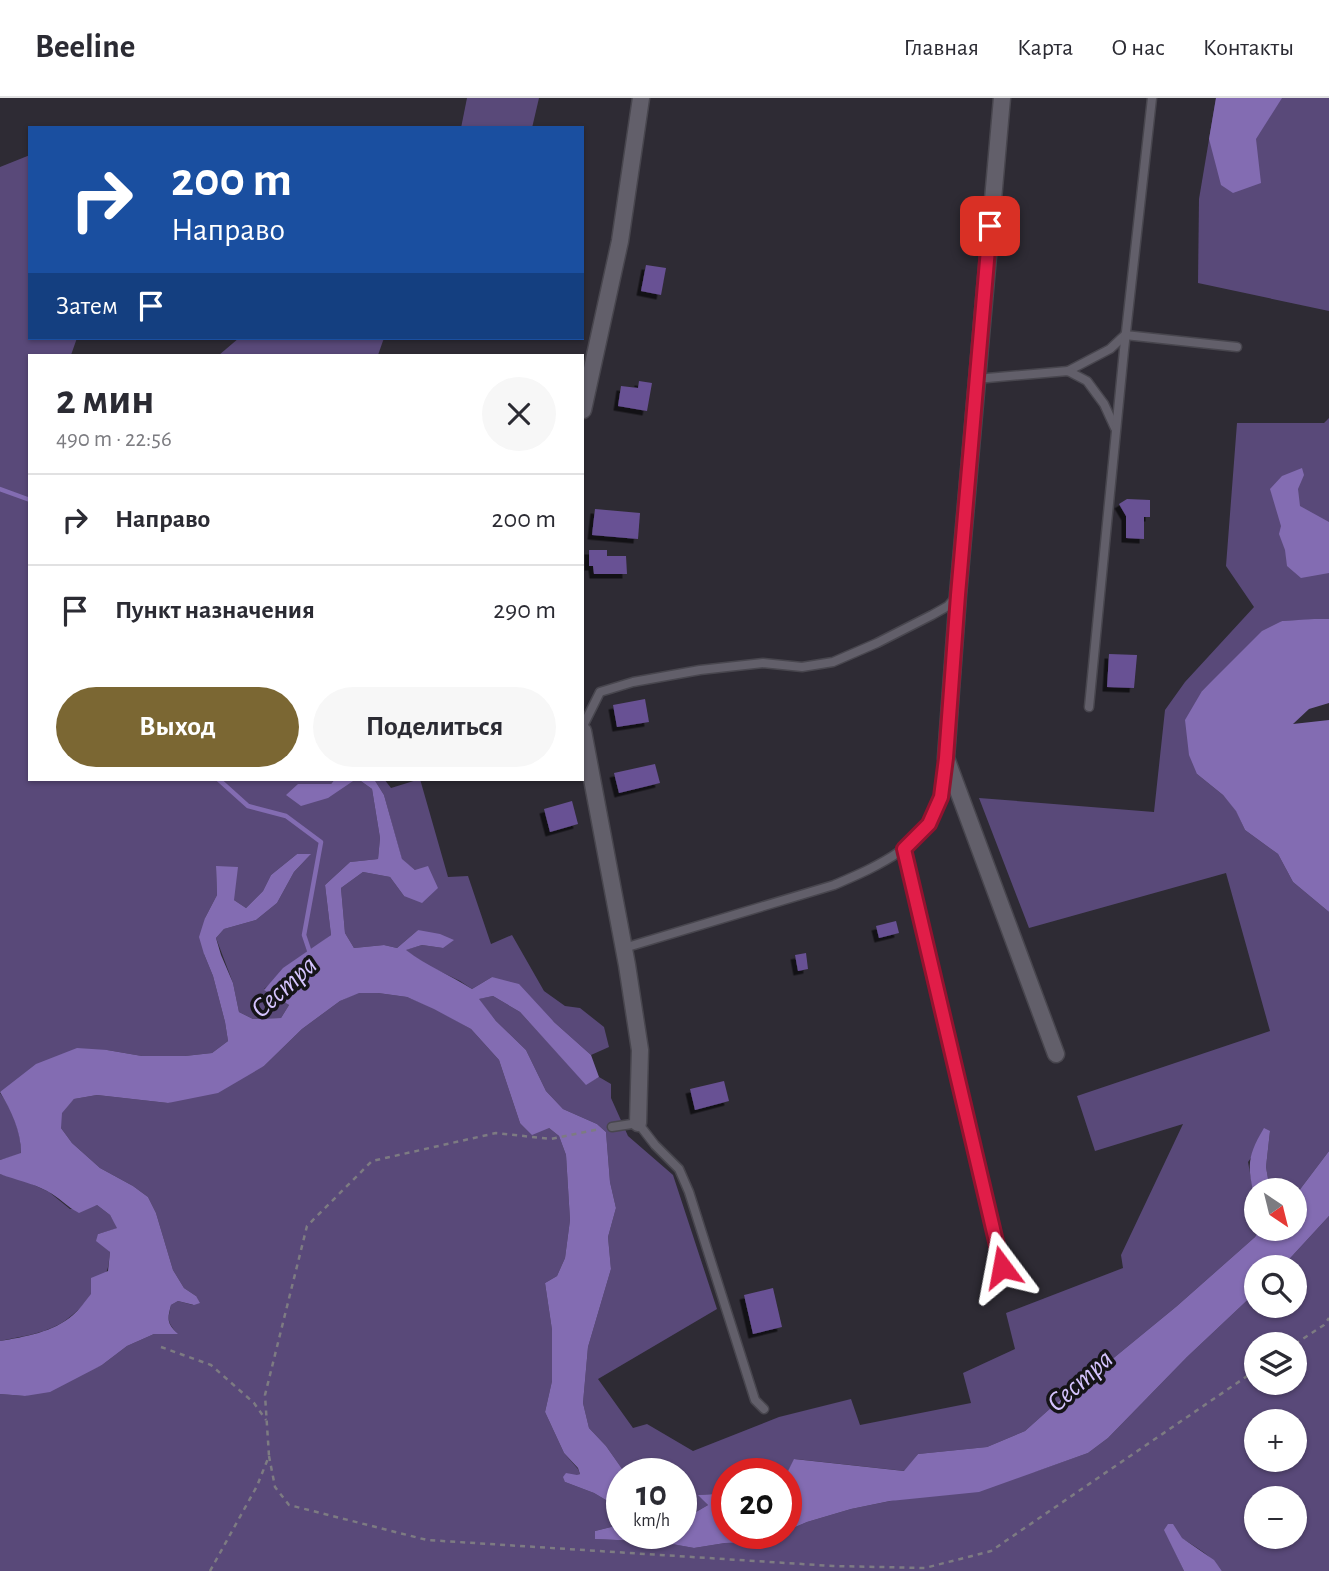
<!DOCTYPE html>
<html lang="ru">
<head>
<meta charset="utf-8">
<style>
  :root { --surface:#fff; --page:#f7f7f7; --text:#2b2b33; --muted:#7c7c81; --line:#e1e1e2; --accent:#7b6733 }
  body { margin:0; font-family:"Alegreya Sans",sans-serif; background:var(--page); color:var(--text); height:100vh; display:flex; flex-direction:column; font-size:26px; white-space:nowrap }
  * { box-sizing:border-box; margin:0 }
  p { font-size:23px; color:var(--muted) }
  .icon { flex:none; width:38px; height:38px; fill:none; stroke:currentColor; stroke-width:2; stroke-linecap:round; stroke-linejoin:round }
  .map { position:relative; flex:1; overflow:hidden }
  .drawer { position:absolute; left:28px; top:256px; width:556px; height:427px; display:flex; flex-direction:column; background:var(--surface); border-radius:0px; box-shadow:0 2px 5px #0004 }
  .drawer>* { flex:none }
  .guide { position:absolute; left:28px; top:28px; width:556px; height:214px; border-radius:0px; box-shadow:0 2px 5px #0004; background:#1a4fa0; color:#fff; overflow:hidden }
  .needle { width:46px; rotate:145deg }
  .controls { position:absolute; left:1244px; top:1080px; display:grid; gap:14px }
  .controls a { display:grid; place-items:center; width:63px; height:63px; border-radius:50%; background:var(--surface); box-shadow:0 2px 5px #0004; font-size:35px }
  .speed { position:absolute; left:606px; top:1360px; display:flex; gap:14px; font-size:35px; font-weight:700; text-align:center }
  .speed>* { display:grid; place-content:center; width:91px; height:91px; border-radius:50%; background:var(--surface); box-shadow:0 2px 5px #0004; line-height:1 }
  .speed small { font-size:18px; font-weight:400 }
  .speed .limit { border:10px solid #d22; background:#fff; color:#111 }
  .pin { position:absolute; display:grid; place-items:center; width:60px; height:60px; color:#fff; margin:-30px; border-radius:14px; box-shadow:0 4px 10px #0006 }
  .me { position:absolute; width:77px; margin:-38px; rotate:347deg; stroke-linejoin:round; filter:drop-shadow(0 0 5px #0008) }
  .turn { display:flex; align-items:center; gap:24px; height:147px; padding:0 28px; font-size:32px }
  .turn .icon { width:91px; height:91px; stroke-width:2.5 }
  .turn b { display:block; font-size:49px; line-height:60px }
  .then { display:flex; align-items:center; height:66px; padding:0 28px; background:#0003; gap:14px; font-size:26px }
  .round { display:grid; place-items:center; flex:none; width:74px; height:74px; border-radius:37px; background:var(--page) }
  .overview { display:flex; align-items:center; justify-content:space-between; height:119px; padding:0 28px }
  h1 { font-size:42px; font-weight:600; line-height:52px }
  .action { display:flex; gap:14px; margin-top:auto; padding:14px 28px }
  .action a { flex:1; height:80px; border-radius:42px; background:var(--accent); color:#fff; font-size:28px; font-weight:600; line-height:80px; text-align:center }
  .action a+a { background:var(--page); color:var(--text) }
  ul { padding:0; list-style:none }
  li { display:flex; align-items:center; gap:21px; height:91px; padding:0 28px; border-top:2px solid var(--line) }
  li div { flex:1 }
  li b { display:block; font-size:26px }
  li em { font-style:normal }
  header { display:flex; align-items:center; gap:42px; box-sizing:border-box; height:98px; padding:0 35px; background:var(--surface); border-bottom:2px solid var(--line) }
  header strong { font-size:33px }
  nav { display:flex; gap:38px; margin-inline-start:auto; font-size:24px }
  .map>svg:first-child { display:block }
  .green { fill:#594979; fill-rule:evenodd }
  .water { fill:#836cb2 }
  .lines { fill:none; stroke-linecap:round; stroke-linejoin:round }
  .stream { stroke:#836cb2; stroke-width:4.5 }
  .building { fill:#685194; filter:url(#shadow) }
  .lane-casing { stroke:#48464e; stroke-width:11 }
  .street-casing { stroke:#48464e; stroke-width:19 }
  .path { stroke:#7d7b82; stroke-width:2.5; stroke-dasharray:5 5; stroke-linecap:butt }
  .lane { stroke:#625f6a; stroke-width:8 }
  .street { stroke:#625f6a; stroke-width:16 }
  .route-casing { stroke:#92132f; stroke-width:18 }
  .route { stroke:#e11d48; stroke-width:12 }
  .labels { text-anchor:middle; stroke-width:7; stroke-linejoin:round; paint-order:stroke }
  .water-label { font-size:28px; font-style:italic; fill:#d5c4fe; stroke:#151418 }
</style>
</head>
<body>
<header>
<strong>Beeline</strong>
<nav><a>Главная</a><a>Карта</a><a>О нас</a><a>Контакты</a></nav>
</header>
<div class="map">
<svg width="1329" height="1473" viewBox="0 0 1329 1473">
  <defs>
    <filter id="shadow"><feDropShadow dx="-4.5" dy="4.5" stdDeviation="0" flood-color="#0009"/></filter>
  </defs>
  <rect width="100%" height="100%" fill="#2e2b34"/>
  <g class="green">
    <polygon points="467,0 539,0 532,30 461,30"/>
    <polygon points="1216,0 1329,0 1329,213 1198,185 1199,101"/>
    <polygon points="30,57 30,240 77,240 71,257 30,257 30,681 335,681 331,686 287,697 358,681 372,691 380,740 378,761 350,764 325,787 331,837 310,853 264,891 289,907 281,920 253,921 239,914 233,885 216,840 224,831 256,822 277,805 294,774 310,757 297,756 271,777 263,793 246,810 234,802 216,768 217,797 205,820 204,856 213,878 225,924 228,943 212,955 185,958 142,958 107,952 0,994 0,69"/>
    <polygon points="239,240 384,240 378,257 219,257"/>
    <polygon points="1329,320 1329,521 1282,523 1231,566 1202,593 1197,676 1223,697 1236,712 1245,732 1278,756 1293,784 1329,814 1329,1053 1295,1098 1295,1092 1270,1092 1266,1069 1270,1033 1248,1064 1256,1107 1256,1130 1260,1131 1255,1139 1177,1208 1110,1263 1053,1308 1025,1333 987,1349 918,1356 905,1373 795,1361 786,1377 786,1376 726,1376 726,1397 715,1396 699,1397 708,1407 696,1414 681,1412 681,1376 625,1375 606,1348 589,1330 583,1305 588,1249 611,1171 608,1139 616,1110 610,1084 606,1034 597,1026 563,1011 546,993 526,952 496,923 478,901 493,898 520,914 586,986 599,979 611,986 611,1000 628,1038 673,1077 717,1211 598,1281 633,1330 647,1326 693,1353 779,1319 851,1301 860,1327 971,1305 963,1275 1015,1251 1006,1215 1123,1170 1121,1157 1183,1026 1095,1053 1077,998 1270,933 1226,775 1029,830 979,700 1154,714 1165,612 1185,584 1254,509 1226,468 1237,325 1324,325"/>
    <polygon points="374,681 384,681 391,690 420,681 448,779 468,778 491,846 512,837 544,893 565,908 580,910 604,929 609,949 591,957 554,924 492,879 472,891 460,883 427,867 405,852 422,847 443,850 418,832 397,850 384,847 354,850 345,835 341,790 363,774 390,779 404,798 415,772 402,762 384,697"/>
    <path d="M 359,894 L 378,895 L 407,899 L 434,910 L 471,931 L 499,962 L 520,1025 L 549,1030 L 559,1038 L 566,1057 L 570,1122 L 565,1160 L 557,1178 L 545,1185 L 552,1232 L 552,1283 L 545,1314 L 564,1355 L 578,1371 L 580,1376 L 565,1384 L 594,1395 L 621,1411 L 621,1430 L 615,1428 L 595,1433 L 596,1441 L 662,1444 L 694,1450 L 725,1445 L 762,1444 L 782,1435 L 786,1435 L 786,1433 L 807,1424 L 851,1411 L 1037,1373 L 1088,1355 L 1108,1340 L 1187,1259 L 1256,1194 L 1256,1208 L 1295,1208 L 1295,1169 L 1282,1169 L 1329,1118 L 1329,1473 L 1222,1473 C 1209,1454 1185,1442 1165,1432 L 1184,1473 L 0,1473 L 0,1296 L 25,1298 L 102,1267 L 127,1248 L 154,1236 L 177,1236 C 168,1223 167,1224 171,1207 L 178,1203 L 193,1207 L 196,1198 L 184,1190 L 173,1172 L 156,1115 L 148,1099 L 133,1088 L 100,1070 L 72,1045 L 61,1030 L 61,1015 L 74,1001 L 97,997 L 168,1005 L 264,968 L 302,931 L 340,903 ZM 1256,1246 L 1295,1246 L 1295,1284 L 1256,1284 ZM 1256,1323 L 1295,1323 L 1295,1362 L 1256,1362 ZM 1256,1400 L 1295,1400 L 1295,1438 L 1256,1438 Z"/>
    <path d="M 0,995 C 13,1012 21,1034 21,1056 L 0,1062 Z"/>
    <path d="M 0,1076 L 23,1082 L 49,1094 L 70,1111 L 97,1107 L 110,1117 L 118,1130 L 98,1136 L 110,1154 C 109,1161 109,1169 106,1175 C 96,1194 77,1217 58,1227 C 41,1236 19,1239 0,1243 Z"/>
  </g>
  <g class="water">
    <polygon points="1216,0 1282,0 1256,41 1261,85 1233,95 1221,87 1209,41"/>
    <polygon points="1302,370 1304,377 1298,391 1300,408 1329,424 1329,475 1301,480 1287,468 1285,452 1279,436 1281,428 1270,391 1282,378"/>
    <polygon points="1314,521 1329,521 1329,605 1309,611 1293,626 1329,622 1329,814 1293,784 1278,756 1245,732 1236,713 1223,697 1197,676 1189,657 1185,622 1202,593 1262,533 1282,523"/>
    <polygon points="335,681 356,681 328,700 301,708 286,697 298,686 331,686"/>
    <path d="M 358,681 L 374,681 L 384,697 L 402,761 L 415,772 L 428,768 L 438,790 L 422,805 L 404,798 L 390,779 L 363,774 L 341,790 L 345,835 L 354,850 L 384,847 L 397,850 L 418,832 L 440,836 L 454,842 L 443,850 L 422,847 L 406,852 C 427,868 450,877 472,891 L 492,879 L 519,886 L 554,924 L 591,957 L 599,979 L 586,987 L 520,914 L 493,898 L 479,901 L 496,923 L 526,952 L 546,993 L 563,1011 L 597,1026 L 606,1034 L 610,1084 L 616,1110 L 608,1139 L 611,1171 L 588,1249 L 583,1305 L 589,1330 L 606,1348 L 625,1375 L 621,1376 L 621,1411 L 594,1395 L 565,1384 L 563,1379 L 566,1375 L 577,1377 L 580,1376 L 578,1370 L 564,1355 L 545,1314 L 552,1283 L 552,1232 L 545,1185 L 557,1178 L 565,1160 L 570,1122 L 566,1057 L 559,1038 L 549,1030 L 532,1037 L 520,1025 L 499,962 L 471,931 L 434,911 L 407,899 L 378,895 L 359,895 L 340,903 L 302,931 L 264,968 L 218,995 L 168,1005 L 97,997 L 74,1001 L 62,1015 L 61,1030 L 72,1045 L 100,1070 L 133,1088 L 148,1099 L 156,1115 L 173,1172 L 184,1190 L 196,1198 L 200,1205 L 194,1207 L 178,1203 L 171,1207 C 167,1222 167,1225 178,1236 L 154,1236 L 127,1248 L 102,1267 L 50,1294 L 25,1298 L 0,1296 L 0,1243 C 24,1239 54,1234 73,1217 C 80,1211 85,1203 91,1196 L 91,1180 L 108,1173 L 110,1154 L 96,1143 L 98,1136 L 117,1130 L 110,1117 L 97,1107 L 79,1115 C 67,1109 59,1099 47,1093 C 32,1085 16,1082 0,1076 L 0,1062 L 21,1055 C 21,1033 11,1012 0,994 L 36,966 L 77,950 L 107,952 L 142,958 L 185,958 L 212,955 L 228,943 L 225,924 L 213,878 L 204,856 L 199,839 L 205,820 L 217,797 L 216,768 L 238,769 L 234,802 L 246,810 L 263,793 L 271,777 L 297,756 L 311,756 L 294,774 L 277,805 L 256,822 L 224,831 L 216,840 L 221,857 L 233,885 L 239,914 L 253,921 L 281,920 L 289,907 L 264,892 L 283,870 L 331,837 L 325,787 L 350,764 L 378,761 L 380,740 L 372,691 Z"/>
    <path d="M 1264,1030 L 1270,1033 L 1266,1069 L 1270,1092 L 1256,1092 L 1256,1107 C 1249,1071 1244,1063 1264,1030 Z"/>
    <polygon points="1329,1053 1329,1118 1282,1169 1256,1169 1256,1194 1187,1259 1108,1340 1088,1355 979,1394 890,1403 851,1411 807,1424 786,1433 786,1377 794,1361 904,1373 918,1356 987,1349 1025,1333 1053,1308 1110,1263 1177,1208 1255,1139 1260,1131 1295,1130 1295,1098"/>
    <polygon points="715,1396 726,1397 726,1435 782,1435 762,1444 725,1445 694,1450 661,1444 595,1441 595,1433 615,1428 621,1430 621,1435 681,1435 681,1412 696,1414 708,1407 698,1397"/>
    <polygon points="1168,1426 1173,1426 1182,1440 1214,1462 1222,1473 1184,1473 1164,1432"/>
  </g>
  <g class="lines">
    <g class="stream">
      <polyline points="0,391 30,402"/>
      <polyline points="218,681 248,708 286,718 321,744 304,837 310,855"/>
    </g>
  </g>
  <g class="building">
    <polygon points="646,167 666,170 661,197 641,193"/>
    <polygon points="639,283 652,285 647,313 618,308 621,288 638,290"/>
    <polygon points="1127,401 1150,402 1150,419 1144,419 1144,441 1126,440 1126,418 1119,406"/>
    <polygon points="595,411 640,415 638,441 592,437"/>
    <polygon points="589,452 607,452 607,458 626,458 627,476 594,476 593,468 589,468"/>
    <polygon points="1109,556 1137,557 1134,590 1107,589"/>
    <polygon points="645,601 649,624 617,629 613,607"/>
    <polygon points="655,666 660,685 619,695 614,675"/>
    <polygon points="572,703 578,726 550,734 544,711"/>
    <polygon points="896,823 899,835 879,840 876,828"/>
    <polygon points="806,855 808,871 798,873 795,857"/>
    <polygon points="724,983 729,1003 695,1012 690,991"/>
    <polygon points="773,1190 782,1229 753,1236 744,1197"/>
  </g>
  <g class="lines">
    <g class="lane-casing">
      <g id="lane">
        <polyline points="1068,273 1110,251 1125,237 1237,249"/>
        <polyline points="976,281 1068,273 1087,283 1104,306 1115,330"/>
        <polyline points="1089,609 1124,252 1152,0"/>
        <polyline points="583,628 600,594 633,584 700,572 763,565 802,569 833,564 877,545 932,517 948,508 955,500"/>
        <polyline points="904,751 1002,1169"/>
        <path d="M 624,850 L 834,787 C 876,769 927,748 941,699 C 944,689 944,677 945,667"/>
        <polyline points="612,1029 638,1025 655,1047 679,1071 689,1094 755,1302 764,1311"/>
      </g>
    </g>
    <g class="street-casing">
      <g id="street">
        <polyline points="1002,0 958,497 946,660 1056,956"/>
        <polyline points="583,312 620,143 641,0"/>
        <polyline points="583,633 627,867 640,952 638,1025"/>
      </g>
    </g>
    <g class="path">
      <polyline points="1295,1246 1324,1227 1329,1220"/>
      <polyline points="161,1249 211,1267 254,1305 266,1322"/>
      <polyline points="269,1358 275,1389 289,1407 427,1442 833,1468 925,1470 991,1453 1256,1272"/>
      <polyline points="210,1473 257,1388 269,1358 265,1297 307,1128 372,1063 496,1035 551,1041 600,1031"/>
    </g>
    <use href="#lane" class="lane"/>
    <use href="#street" class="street"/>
  </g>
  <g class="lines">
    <g class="route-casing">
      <polyline id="route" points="990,128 958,497 946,660 941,699 929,726 904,751 1002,1169"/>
    </g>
    <use href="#route" class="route"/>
  </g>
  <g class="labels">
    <g class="water-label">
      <text transform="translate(283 888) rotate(-42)" y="10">Сестра</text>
      <text transform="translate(1079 1282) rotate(-42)" y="10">Сестра</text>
    </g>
  </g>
</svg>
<div class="controls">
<a><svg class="needle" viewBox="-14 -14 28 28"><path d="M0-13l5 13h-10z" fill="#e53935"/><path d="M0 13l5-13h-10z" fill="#7c7c81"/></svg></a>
<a><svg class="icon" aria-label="search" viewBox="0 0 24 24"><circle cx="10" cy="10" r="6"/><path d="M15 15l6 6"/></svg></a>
<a><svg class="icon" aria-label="layers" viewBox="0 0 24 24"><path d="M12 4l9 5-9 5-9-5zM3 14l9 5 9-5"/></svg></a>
<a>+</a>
<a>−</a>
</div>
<div class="speed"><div>10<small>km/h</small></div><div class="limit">20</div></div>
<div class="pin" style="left:990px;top:128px;background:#d93025"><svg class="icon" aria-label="arrive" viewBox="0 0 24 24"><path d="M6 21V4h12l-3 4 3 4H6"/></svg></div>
<svg class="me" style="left:1002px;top:1169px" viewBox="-20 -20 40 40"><path d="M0-17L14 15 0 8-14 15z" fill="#e11d48" stroke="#fff" stroke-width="4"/></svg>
<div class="guide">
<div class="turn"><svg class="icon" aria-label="right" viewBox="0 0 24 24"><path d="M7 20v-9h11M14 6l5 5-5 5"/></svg><div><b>200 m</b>Направо</div></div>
<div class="then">Затем<svg class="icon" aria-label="arrive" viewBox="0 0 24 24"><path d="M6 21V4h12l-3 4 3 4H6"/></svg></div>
</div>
<section class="drawer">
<div class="overview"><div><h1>2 мин</h1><p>490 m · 22:56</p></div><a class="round"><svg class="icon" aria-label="close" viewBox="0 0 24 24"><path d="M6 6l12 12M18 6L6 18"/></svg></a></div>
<ul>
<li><svg class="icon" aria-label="right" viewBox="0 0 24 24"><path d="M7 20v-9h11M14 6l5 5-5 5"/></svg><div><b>Направо</b></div><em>200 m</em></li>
<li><svg class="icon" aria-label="arrive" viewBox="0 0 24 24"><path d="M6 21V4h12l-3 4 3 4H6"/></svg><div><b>Пункт назначения</b></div><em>290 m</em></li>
</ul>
<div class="action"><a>Выход</a><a>Поделиться</a></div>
</section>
</div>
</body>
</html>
